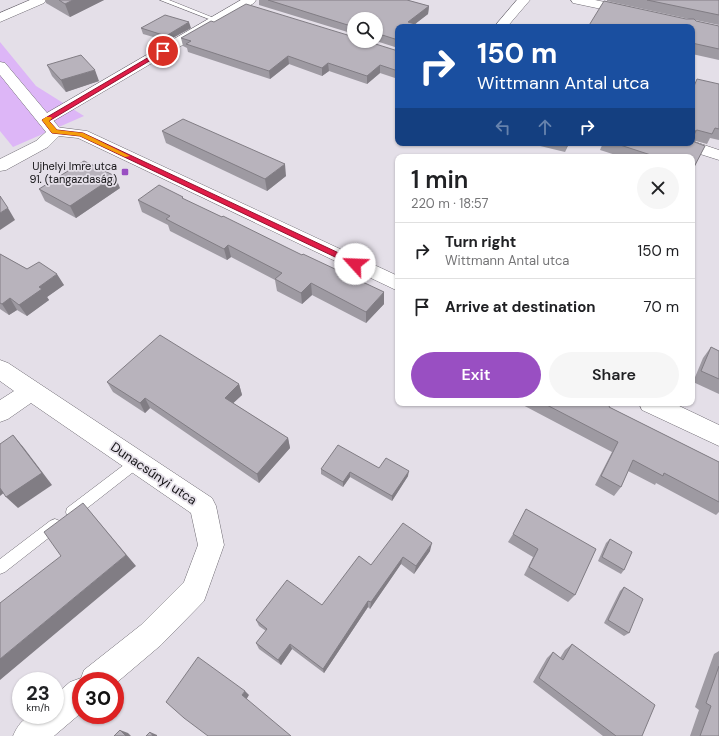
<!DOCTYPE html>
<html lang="en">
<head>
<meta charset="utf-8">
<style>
  :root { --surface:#fff; --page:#f6f6f6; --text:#202124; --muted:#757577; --line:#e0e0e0; --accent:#994fc2 }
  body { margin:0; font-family:"DM Sans",sans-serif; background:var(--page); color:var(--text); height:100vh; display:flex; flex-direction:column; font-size:15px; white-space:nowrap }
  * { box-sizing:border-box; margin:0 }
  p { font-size:13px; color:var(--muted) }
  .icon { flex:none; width:22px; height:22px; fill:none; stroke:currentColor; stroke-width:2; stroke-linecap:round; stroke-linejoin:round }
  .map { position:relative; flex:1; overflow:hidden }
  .details { position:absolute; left:395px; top:154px; width:300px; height:252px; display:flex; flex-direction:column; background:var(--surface); border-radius:8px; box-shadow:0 1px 3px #0004 }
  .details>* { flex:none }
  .banner { position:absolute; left:395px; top:24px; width:300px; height:122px; border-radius:8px; box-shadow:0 1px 3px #0004; background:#1a4fa0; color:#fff; overflow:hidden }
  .fabs { position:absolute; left:347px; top:12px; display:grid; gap:8px }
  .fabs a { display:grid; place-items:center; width:36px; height:36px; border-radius:50%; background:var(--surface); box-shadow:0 1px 3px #0004; font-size:20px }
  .speed { position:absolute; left:12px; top:672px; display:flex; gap:8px; font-size:20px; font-weight:700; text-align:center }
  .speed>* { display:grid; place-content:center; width:52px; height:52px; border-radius:50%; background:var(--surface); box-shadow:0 1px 3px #0004; line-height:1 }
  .speed small { font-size:10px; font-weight:400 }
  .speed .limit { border:6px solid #d22; background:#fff; color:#111 }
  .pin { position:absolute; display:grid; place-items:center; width:34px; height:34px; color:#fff; margin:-17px; border:2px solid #fff; border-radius:50%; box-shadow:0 1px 4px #0007 }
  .me { position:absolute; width:44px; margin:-22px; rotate:295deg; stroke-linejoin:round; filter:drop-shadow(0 0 3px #0008) }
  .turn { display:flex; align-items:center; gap:14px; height:84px; padding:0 16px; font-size:18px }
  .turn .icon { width:52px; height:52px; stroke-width:2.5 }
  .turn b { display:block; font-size:28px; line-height:34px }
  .lanes { display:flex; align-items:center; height:38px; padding:0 16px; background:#0003; justify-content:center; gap:20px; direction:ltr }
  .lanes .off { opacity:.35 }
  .round { display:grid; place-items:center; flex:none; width:42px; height:42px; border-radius:21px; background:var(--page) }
  .summary { display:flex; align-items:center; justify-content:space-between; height:68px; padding:0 16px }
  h1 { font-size:24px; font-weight:600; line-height:30px }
  .button { display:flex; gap:8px; margin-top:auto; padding:8px 16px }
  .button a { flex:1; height:46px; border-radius:24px; background:var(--accent); color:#fff; font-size:16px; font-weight:600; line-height:46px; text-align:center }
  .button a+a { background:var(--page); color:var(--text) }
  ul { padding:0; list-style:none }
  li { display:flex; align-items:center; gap:12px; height:56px; padding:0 16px; border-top:1px solid var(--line) }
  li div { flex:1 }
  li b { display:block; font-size:15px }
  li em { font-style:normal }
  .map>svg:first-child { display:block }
  .green { fill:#ddb6f7 }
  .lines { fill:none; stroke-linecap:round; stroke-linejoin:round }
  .lane-casing { stroke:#6e6a72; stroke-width:1 }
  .street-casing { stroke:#6e6a72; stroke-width:1 }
  .secondary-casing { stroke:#6e6a72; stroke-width:1 }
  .lane { fill:#fff; fill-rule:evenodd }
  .street { fill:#fff; fill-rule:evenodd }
  .secondary { fill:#fff; fill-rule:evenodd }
  .wall { fill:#9e9aa2 }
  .shaded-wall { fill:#817d84 }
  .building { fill:#b8b3bc; stroke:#817d84 }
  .route { fill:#e11d48; stroke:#92132f }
  .slow { fill:#f59e0b }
  .poi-dot { fill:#994fc2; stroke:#e4dfe8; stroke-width:1.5 }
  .labels { text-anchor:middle; stroke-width:3.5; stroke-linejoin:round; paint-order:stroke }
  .far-poi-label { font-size:11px; fill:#141316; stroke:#e4dfe8; text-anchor:end }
  .street-label { font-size:13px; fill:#141316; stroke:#e4dfe8 }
</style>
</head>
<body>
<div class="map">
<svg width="719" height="736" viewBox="0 0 719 736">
  <rect width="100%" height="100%" fill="#e4dfe8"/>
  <polygon class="green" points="0,42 36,86 84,116 13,147 0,131"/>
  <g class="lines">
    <g class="lane-casing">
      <g id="lane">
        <polygon points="160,0 169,0 219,20 214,21"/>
        <polygon points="137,457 141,458 143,462 141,466 77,516 72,518 67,516 66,512 67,508 133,458"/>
        <polygon points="55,519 60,521 62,525 60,529 5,572 0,574 0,559 50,521"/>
      </g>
    </g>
    <g class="street-casing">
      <g id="street">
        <polygon points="30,0 46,0 44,3 0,22 0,13"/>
        <polygon points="241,0 256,0 254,3 50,123 45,125 40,123 37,120 40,117"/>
        <polygon points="517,0 530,0 507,27 494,27"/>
        <polygon points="571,0 595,0 634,8 636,11 634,14 630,15 573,3"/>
        <polygon points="55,127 87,131 398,276 398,291 78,138 49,135 47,132 49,129"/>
        <polygon points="692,141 719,150 719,160 675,146 673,143 692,143"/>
        <path d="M 0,360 L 8,363 L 212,498 L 216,506 L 224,545 L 204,601 L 161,645 L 115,684 L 115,681 L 81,681 L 81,713 L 54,736 L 13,736 C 23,713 33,715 55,715 L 55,695 L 70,682 L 81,678 L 84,670 L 141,625 L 184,582 L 198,545 L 191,513 L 31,403 L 8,419 L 0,422 L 0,400 L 14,391 L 0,381 Z"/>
        <polygon points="639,403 673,403 719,425 719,446 642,410"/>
      </g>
    </g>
    <g class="secondary-casing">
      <polygon id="secondary" points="0,62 5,63 63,132 48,147 6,170 0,171 0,159 36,141 46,132 0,75"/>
    </g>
    <use href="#lane" class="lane"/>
    <use href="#street" class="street"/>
    <use href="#secondary" class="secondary"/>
  </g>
  <g class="wall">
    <polygon points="45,0 104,0 70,17 46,3"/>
    <polygon points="259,0 407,0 429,6 428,14 415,24 398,27 398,48 376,41 376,19 354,19 354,34 259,5"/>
    <polygon points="607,0 719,0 719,25 695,20 696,21 719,26 719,60 692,54 692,27 686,19 689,19 607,1"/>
    <polygon points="214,22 398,51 398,79 380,73 367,84 329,71 322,76 289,64 270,79 188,52 187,48 183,46 181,38"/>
    <polygon points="141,28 191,28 167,41 143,34"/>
    <polygon points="47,65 99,81 66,92 52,76"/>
    <polygon points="719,84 719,140 710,138 707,144 692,140 692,91"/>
    <polygon points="162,131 286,176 267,191 166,143"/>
    <polygon points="537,143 569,143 565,152 536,145"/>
    <polygon points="603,143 692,143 705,146 692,171 692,157 622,157 600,150"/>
    <polygon points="120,188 76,218 45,201 39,189"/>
    <polygon points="138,200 184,200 384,304 366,323 312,295 302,304 277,291 275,280 231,257 227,260 170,231 168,225 142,212"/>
    <polygon points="0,254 27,269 64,285 47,297 49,300 27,316 17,310 9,315 0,309"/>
    <polygon points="711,347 719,351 719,394 693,382 703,358"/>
    <polygon points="107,382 239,384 242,395 233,403 288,438 290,448 259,483 150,408 145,413 113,392"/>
    <polygon points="519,403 606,403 609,407 719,462 719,512 716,515 656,483 655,485 628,471 621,487 614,496 595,485 612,452"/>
    <polygon points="379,468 408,476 392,501 350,477 343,487 321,474 321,469"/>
    <polygon points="513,534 596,549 575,595 568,602 524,575 533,557 508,542"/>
    <polygon points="610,539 624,570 621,574 598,561 606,543"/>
    <polygon points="430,551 414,574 401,564 370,609 368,607 324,673 292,649 281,665 259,649 256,643 266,631 259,626 256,620 322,605 371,565"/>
    <polygon points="624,587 629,633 624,636 604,623 620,591"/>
    <polygon points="572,644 642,736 603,736 533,682 547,658 553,652 560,658 565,650"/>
    <polygon points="719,651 719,736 690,736 699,710 695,707 714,654"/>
  </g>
  <g class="shaded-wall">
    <polygon points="73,0 104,0 70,17 65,4"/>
    <polygon points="429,6 428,14 411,27 408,22"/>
    <polygon points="189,22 191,28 167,41 166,36"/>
    <polygon points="288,56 289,64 270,79 269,71"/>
    <polygon points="328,63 329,71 322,76 322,68"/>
    <polygon points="380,65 380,73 367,84 367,76"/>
    <polygon points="95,70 99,81 66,92 61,80"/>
    <polygon points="697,130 692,140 692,138 695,131"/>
    <polygon points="568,143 569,143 565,152"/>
    <polygon points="285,164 286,176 267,191 265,179"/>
    <polygon points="115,176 120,188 76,218 70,206"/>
    <polygon points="8,208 15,220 0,230 0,213"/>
    <polygon points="228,245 231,257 227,260 224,249"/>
    <polygon points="57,274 64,285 47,297 49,300 27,316 19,305 39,287"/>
    <polygon points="311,283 312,295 302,304 301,293"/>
    <polygon points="384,292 384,304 366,323 366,312"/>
    <polygon points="10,298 17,310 9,315 2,304"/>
    <polygon points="239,384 242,395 228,408 225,398"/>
    <polygon points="145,398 150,408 145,413 140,403"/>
    <polygon points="13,435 24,448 52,485 18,508 6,497"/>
    <polygon points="288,438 290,448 259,483 257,474"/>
    <polygon points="409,471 408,476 392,501 392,496"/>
    <polygon points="350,472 350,477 343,487 343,482"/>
    <polygon points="0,486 6,491 0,496"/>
    <polygon points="83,503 136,566 0,680 0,659 126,555"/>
    <polygon points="432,543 430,551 414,574 416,566"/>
    <polygon points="403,557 401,564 370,609 371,602"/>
    <polygon points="368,601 368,607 324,673 323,669"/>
    <polygon points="290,644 292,649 281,665 278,660"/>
    <polygon points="245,691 249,695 246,700 242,695"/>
    <polygon points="120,730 128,733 131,736 126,736"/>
    <polygon points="150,732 157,735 157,736 153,736"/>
  </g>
  <g class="building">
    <polygon points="59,0 73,0 65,4"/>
    <polygon points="268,0 407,0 429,6 408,22 426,27 398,27 398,40 376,33 376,19 354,19 354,27"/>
    <polygon points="647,0 719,0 719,15"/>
    <polygon points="604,1 686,19 694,19 696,21 719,26 719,49 692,43 692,27 588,27"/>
    <polygon points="246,4 354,37 354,41 366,41 398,51 398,71 380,65 367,76 328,63 322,68 288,56 269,71 186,44 191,41 181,38 211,21 214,22"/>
    <polygon points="165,15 189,22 166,36 141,28"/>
    <polygon points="81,55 95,70 61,80 47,65"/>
    <polygon points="697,79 719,84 719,129 715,128 712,134 697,130 695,131 692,131 692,91"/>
    <polygon points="183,119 285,164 265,179 162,131"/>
    <polygon points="692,141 705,146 693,169 692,169 692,157 657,157 614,143 692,143"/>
    <polygon points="84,161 115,176 70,206 39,189"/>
    <polygon points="159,185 183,197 182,198 222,217 223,216 302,255 303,254 384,292 366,312 311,283 301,293 275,279 282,273 228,245 224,249 166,219 170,216 138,200"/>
    <polygon points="0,196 8,208 0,213"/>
    <polygon points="0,254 27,269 39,262 57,274 39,287 42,289 19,305 10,298 2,304 0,303"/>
    <polygon points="160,335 239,384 225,398 288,438 257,474 145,398 140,403 107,382"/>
    <polygon points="711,347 719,351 719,379 701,371"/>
    <polygon points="543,403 606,403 610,405 609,407 719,462 719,502 664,473 663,476 633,460 621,487 601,476 618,442"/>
    <polygon points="13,435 42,473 6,497 0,488 0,444"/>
    <polygon points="338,445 379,468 386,458 409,471 392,496 350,472 343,482 321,469"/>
    <polygon points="83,503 126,555 0,659 0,603 61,556 44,532"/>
    <polygon points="526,509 596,549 575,595 529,567 538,549 513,534"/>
    <polygon points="403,523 432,543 416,566 403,557 371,602 368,601 323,669 290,644 278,660 256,643 267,629 256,620 287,580 322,605 359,556 371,565"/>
    <polygon points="610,539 632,552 624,570 602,557"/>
    <polygon points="624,587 643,599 629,633 608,620"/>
    <polygon points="572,644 655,705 642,736 616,736 539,678 553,652 563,660"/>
    <polygon points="198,657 245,691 242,695 291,736 208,736 184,718 166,702"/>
    <polygon points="719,666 719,736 700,736 711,706 706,703"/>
    <polygon points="120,730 126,736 114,736"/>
    <polygon points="150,732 153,736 146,736"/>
  </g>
  <polygon class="route" points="161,50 166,51 49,121 57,130 83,133 358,262 358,265 352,265 80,136 52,133 42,120"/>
  <polygon class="slow" points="46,117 51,117 52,118 49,121 57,130 83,133 130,156 125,157 80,136 52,133 42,120"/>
  <rect class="poi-dot" x="121" y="168" width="8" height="8" rx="2"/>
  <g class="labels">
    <g class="far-poi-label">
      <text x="117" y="170">Ujhelyi Imre utca<tspan x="117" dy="13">91. (tangazdaság)</tspan></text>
    </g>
    <g class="street-label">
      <text transform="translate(154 473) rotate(34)" y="5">Dunacsúnyi utca</text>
    </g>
  </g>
</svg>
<div class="fabs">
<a><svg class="icon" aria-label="search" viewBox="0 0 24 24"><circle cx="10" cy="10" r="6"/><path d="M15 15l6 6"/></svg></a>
</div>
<div class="speed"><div>23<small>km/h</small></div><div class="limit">30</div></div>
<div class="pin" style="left:163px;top:51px;background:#d93025"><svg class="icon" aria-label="arrive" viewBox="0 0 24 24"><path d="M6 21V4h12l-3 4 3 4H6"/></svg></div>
<svg class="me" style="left:355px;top:264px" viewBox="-20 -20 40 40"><circle r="19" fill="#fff"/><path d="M0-13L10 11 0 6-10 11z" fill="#e11d48"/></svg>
<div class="banner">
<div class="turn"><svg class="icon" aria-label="right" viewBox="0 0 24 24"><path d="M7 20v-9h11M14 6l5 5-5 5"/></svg><div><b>150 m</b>Wittmann Antal utca</div></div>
<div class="lanes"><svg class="icon off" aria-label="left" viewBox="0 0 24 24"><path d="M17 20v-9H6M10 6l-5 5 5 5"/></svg><svg class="icon off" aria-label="ahead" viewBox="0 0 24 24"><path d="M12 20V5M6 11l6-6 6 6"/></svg><svg class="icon" aria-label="right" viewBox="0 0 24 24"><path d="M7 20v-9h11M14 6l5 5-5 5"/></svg></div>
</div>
<section class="details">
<div class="summary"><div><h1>1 min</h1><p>220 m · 18:57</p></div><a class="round"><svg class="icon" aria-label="close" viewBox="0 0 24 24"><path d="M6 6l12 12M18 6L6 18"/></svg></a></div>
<ul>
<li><svg class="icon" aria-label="right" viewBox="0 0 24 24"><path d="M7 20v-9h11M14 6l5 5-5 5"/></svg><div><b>Turn right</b><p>Wittmann Antal utca</p></div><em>150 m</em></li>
<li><svg class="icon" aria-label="arrive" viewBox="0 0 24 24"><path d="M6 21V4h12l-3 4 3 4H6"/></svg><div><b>Arrive at destination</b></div><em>70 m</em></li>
</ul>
<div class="button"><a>Exit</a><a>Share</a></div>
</section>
</div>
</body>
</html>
